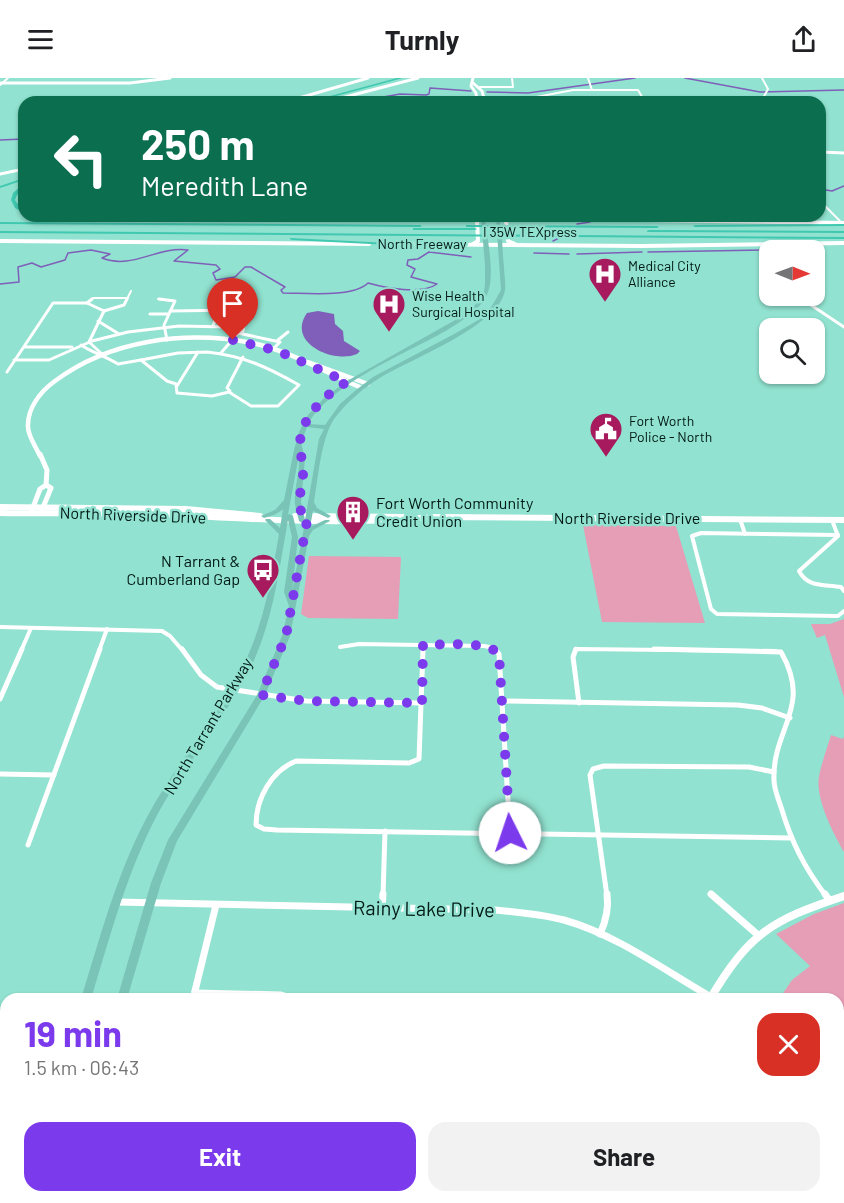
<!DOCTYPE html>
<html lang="en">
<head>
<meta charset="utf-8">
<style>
  :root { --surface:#fff; --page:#f2f2f2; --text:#202124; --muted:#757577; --accent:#7c3aed }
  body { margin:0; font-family:Barlow,sans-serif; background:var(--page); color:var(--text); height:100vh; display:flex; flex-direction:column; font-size:22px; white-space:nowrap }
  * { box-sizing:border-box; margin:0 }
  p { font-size:20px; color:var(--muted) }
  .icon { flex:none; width:33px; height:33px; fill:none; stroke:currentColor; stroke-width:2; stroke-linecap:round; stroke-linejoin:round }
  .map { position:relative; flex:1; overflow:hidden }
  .details { position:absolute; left:0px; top:915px; width:844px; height:210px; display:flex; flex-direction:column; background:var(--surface); border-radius:18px 18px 0 0; box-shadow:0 2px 4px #0004 }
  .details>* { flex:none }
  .hud { position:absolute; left:18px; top:18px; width:808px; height:126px; border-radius:18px; box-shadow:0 2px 4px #0004; background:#0b6e4f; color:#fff; overflow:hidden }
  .needle { width:39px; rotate:91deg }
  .buttons { position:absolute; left:759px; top:162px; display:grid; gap:12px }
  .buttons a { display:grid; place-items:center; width:66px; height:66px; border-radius:12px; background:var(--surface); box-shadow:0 2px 4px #0004; font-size:30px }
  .pin { position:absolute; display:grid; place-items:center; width:51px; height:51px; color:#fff; margin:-62px -26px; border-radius:50% 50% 50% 0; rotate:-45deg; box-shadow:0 0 6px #0007 }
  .pin .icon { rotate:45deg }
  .me { position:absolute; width:66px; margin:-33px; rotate:356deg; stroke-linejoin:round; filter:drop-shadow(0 0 4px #0008) }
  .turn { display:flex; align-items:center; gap:21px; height:126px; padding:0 24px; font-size:27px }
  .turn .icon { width:78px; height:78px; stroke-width:2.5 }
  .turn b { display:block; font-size:42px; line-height:51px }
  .round { display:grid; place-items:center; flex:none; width:63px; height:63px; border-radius:18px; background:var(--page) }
  .headline { display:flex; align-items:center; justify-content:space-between; height:102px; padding:0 24px }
  h1 { font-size:36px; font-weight:700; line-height:45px; color:var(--accent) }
  .button { display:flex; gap:12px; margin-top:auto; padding:12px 24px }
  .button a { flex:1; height:69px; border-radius:18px; background:var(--accent); color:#fff; font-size:24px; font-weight:700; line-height:69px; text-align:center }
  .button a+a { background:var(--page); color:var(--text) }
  header { display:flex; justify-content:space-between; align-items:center; height:78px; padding:0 24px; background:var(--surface); font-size:27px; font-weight:700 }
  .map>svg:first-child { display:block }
  .green { fill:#e59eb5 }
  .water { fill:#7f5fb9 }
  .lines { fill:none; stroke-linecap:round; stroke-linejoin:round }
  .stream-far1 { stroke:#7f5fb9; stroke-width:1.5 }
  .stream { stroke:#7f5fb9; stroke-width:2 }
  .minor-far4 { stroke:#fff; stroke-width:2 }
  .minor-far3 { stroke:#fff; stroke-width:3 }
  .minor-far2 { stroke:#fff; stroke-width:4 }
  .minor-far1 { stroke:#fff; stroke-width:5 }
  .minor { stroke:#fff; stroke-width:7 }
  .tertiary-far3 { stroke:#fff; stroke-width:3 }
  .tertiary-far2 { stroke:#fff; stroke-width:4.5 }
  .tertiary-far1 { stroke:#fff; stroke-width:5 }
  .tertiary { stroke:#fff; stroke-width:8 }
  .secondary-far2 { stroke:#fff; stroke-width:3 }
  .secondary-far1 { stroke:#fff; stroke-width:4 }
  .secondary { stroke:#fff; stroke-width:6 }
  .primary { fill:#7ac3b7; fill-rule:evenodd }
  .motorway { fill:#41c8b0; fill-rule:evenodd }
  .route { stroke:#7c3aed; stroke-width:10; stroke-dasharray:0 18 }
  .labels { text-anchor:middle; stroke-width:5; stroke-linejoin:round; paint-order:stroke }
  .far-street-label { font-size:14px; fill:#011914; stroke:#91e2d0 }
  .far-poi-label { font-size:14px; fill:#011914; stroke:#91e2d0; text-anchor:start }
  .poi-label { font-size:16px; fill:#011914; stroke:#91e2d0; text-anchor:start }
  .street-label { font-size:16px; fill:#011914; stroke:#91e2d0 }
  .near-street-label { font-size:20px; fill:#011914; stroke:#91e2d0 }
</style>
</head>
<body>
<header><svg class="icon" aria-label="menu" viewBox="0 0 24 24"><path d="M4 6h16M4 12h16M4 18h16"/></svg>Turnly<svg class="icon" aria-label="share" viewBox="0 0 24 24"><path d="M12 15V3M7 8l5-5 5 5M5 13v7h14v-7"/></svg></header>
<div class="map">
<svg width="844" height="1125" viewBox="0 0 844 1125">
  <rect width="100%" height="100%" fill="#91e2d0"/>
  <g class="green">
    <polygon points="583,447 676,448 705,545 602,544"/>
    <polygon points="309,478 401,479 398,541 308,540 301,536"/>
    <polygon points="844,541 844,619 825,557 817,560 811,546 830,546"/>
    <path d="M 831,657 L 843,661 L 844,658 L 844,774 C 833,755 815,720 819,698 C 822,684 827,670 831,657 Z"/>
    <polygon points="844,825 844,1125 672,1125 675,1119 838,1119 838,921 779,921 792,902 810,888 776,856 814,836"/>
  </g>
  <path class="water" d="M 318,233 L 334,236 L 335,246 L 343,253 L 344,263 L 360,273 L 357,276 C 334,286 286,265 307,235 Z"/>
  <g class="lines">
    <g class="stream-far1">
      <polyline points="685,0 760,14 844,12"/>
      <polyline points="487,14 528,15 635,0"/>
      <polyline points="347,24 353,24"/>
      <polyline points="356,24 400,16 426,17 429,16 430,10 471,13"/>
      <polyline points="0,62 24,61"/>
      <polyline points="820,111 832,113 844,108"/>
      <polyline points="577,146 590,144"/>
      <polyline points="553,163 561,159"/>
      <polyline points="648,174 764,172"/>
      <polyline points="534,175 569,176"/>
      <polyline points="577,176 642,174"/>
      <path d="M 0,206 L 19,204 L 18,189 L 32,185 L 41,189 L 65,182 L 68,175 L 91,172 L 110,176 L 102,180 C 132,192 157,168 188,172 L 174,183 L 216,187 L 220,191 L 213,195 L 216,202 L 235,199 L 245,189 L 251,189 L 285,209 L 281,212 L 283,215 C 305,215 353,220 368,205 C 386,210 421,217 437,206 L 411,199 L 415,191 L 407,187 L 408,182 L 418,181 L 429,174 L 471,179"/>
    </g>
    <g class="stream">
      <polyline points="838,985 844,977"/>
      <polyline points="810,1125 812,1119"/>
    </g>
    <g class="minor-far4">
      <polyline points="588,0 592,12"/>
      <polyline points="0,7 8,0"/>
      <polyline points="479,9 513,9 512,0"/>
      <polyline points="532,24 531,20 573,12 638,12 645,24"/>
      <polyline points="761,24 768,11 762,0"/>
      <polyline points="820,123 842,145"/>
      <polyline points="764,165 770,174"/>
      <polyline points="797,218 804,223"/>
      <polyline points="158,221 172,223"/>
      <polyline points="90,223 93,220 128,220"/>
      <polyline points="126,223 131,213"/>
    </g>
    <g class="minor-far3">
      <polyline points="159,221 175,223 164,247 167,262"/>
      <polyline points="802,221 844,249"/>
      <polyline points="87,225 92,221"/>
      <polyline points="170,233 239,232"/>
      <polyline points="150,236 168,236"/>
      <polyline points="98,243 119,256"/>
      <polyline points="213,248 221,226"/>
      <polyline points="278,262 288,254"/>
      <path d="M 81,267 C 93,275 105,278 118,286 L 141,282"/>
      <polyline points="25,269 72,269"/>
      <path d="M 207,274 C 244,278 267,289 299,307 L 278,328 L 251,328 L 229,314 L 212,318 L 177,315 L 176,306 L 167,303 L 141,282 L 178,275 Z"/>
      <polyline points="221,275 238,255 243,253 246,238"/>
      <polyline points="103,277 89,264 104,233 124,227 127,221"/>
      <polyline points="14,282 49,282 92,263 128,254 179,248 229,249 238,255 280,264 273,271"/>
      <polyline points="7,294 53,225 87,225 104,233"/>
      <polyline points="177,308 198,274"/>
      <polyline points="230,313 227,310 243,279"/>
    </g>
    <g class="minor-far2">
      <polyline points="740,441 745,456"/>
      <path d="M 832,442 L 838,458 L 799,493 C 808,510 825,506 841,509 L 844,513"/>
      <polyline points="838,457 701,455 692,458 711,531 717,536 838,538 844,533"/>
      <polyline points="0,549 162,553 170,558 183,573"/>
      <polyline points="340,569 359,566 484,568 494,570 496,573"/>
      <polyline points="21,573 31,550"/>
      <polyline points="99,573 107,551"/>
      <polyline points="423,573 423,567"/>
      <polyline points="575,573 576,571 776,573"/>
    </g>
    <g class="minor-far1">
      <polyline points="182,571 201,597 217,609 306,623 422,625"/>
      <path d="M 423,571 L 419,681 L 409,685 L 296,683 C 271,693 256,721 256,747 L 264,751 L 277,752 L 790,760"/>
      <polyline points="495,571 499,576 510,755"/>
      <polyline points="576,571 573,579 579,625"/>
      <path d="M 654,571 L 781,574 C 813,630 772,650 774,702 C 774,711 778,720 781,729 C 791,763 804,789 826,818"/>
      <polyline points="0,621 22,571"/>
      <polyline points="502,623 738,627 762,630 790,640"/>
      <polyline points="0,696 54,697"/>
      <polyline points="28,767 100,571"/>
      <polyline points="711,816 713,818"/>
      <polyline points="383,818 385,753"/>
      <polyline points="607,818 590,697 593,691 604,688 749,689 774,694"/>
    </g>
    <g class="minor">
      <polyline points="711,816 758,857"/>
      <polyline points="825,816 830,823"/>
      <path d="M 117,824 L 495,832 C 518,834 541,836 564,842 C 617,857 664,892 711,919"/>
      <polyline points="382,831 383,816"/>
      <path d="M 600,856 C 606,843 609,831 607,816"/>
      <polyline points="195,915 281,917 295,921"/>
      <polyline points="193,921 216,827"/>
      <polyline points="407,921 411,919 509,921"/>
      <polyline points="384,1119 384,1125"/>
      <polyline points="144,1125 146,1119"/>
      <polyline points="265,1125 266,1119"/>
    </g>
    <g class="tertiary-far3">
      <polyline points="0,5 130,5 170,0"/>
      <polyline points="820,74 844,75"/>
    </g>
    <g class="tertiary-far2">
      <polyline points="308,284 368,306"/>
      <path d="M 40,378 C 36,369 28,358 28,349 C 27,330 41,313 55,303 C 110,262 185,252 252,265 C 291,273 326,295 362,310"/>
    </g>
    <g class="tertiary-far1">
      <polyline points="32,432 40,411 46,407 47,392 40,376"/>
      <polyline points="42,432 51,410 46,407"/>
    </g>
    <g class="tertiary">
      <path d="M 710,921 C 749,855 772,842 844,818"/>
      <polyline points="598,1125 602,1119"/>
    </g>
    <g class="secondary-far2">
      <polyline points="473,0 471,8 476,15 477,24"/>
      <polyline points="473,5 482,13 485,24"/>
      <polyline points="285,24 368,0"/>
      <polyline points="326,24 418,0"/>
      <polyline points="0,96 24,91"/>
    </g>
    <g class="secondary-far1">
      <polyline points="260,138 423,139"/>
      <polyline points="443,139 844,145"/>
      <polyline points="472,140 477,143 478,163 473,166"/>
      <polyline points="510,140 506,143 508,163 515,166"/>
      <polyline points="0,163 369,166"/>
      <polyline points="384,166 642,168 844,165"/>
    </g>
    <g class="secondary">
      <polyline points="0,429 186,431 260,438"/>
      <path d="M 0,435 C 59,436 119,434 177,437 C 262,442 347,447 432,439 L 844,442"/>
      <polyline points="295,438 404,439"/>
    </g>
    <g class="primary">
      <path d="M 483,139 L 485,140 C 487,159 495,196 488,214 C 482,231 463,242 449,251 C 408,275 332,304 308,346 L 325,347 L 340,326 L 356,312 L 373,299 L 456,255 L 480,241 L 492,228 L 501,212 L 496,140 L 499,139 C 503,155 502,173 504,189 C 504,196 506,205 505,212 C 500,248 408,282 378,301 C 361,312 346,325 334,341 C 321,361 318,400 314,424 L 317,430 L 331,438 L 328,440 L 326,439 L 313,433 L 310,449 L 325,442 L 329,442 L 330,443 L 313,452 L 309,458 L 290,558 L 265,617 L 177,763 L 161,805 L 127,921 L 117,921 L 151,805 L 168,762 L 257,617 L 282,558 L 289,528 L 284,514 L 292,459 L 288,442 C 279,492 273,544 250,591 C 223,645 180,691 153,745 C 125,801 109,862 91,921 L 81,921 C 100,860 116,798 146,741 C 173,689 214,645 241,592 C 263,550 271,503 279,456 L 265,442 L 266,441 L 270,441 L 280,450 L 283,431 C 278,436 271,438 264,440 L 261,438 L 275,432 L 284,422 L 294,372 L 299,354 L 308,337 L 324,320 L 347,303 L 457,241 L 475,227 L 484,214 L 485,206 L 485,187 L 481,140 ZM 307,349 L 324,351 L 319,361 L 305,442 L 301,424 L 305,381 L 301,365 ZM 299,377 C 300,391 296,404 295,418 C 294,427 297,434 299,443 L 302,445 L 305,444 L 292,514 L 298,459 L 293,438 L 292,437 L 288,436 Z"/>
      <polygon points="16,1119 28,1119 26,1125 14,1125"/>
      <polygon points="57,1119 69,1119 67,1125 55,1125"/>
    </g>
    <g class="motorway">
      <polygon points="397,0 403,0 314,24 308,24"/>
      <polygon points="315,19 316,21 296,24 297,23"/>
      <polygon points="24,100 24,102 0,110 0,108"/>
      <polygon points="22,107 24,107 24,110 17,117 15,122 19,128 24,132 24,135 15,130 11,122 13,115"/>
      <polygon points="34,138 44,138 55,141 53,142"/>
      <polygon points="441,138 452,139 450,140 373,143 371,142 373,141"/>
      <polygon points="0,144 420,147 422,148 420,149 0,146"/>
      <polygon points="844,146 844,148 695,149 693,148 695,147"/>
      <polygon points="468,147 657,148 659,149 657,150 466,149 466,147"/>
      <polygon points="415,150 475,150 477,151 475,152 413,152 413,150"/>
      <polygon points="649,152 844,153 844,155 647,154 647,153"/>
      <polygon points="0,153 844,159 844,161 0,155"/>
      <polygon points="290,160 390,165 392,166 390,167 292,162 290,161"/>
    </g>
  </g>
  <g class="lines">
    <path class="route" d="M 233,262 L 278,273 L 347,304 C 326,316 301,339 300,365 C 299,374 304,385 303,397 C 300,416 298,423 303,443 L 307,443 L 286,558 L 261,617 L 306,623 L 422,625 L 423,567 C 443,567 486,562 499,576 L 510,755"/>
  </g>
  <defs>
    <g id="hospital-pin" transform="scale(1.725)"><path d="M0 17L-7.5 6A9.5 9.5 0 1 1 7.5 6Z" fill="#a71b5e" stroke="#91e2d0"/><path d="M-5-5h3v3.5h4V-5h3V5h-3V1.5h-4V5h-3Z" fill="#fff"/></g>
    <g id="civic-pin" transform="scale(1.725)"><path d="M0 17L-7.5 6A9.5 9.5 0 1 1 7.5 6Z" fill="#a71b5e" stroke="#91e2d0"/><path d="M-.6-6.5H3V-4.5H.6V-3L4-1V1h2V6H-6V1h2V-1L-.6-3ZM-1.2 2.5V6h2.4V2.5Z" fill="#fff"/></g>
    <g id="building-pin" transform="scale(1.725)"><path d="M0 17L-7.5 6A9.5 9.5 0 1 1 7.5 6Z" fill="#a71b5e" stroke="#91e2d0"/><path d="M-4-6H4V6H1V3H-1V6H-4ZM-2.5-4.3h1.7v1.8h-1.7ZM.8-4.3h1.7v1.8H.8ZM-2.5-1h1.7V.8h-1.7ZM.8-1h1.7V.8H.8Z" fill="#fff"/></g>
    <g id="bus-pin" transform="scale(1.725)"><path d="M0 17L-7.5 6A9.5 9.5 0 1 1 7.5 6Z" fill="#a71b5e" stroke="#91e2d0"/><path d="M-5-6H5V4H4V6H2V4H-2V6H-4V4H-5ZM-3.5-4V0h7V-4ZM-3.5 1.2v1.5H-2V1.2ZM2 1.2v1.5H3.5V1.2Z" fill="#fff"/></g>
  </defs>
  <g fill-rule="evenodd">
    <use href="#hospital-pin" x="605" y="196"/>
    <use href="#hospital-pin" x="389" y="226"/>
    <use href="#civic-pin" x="606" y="351"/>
    <use href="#building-pin" x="353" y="434"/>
    <use href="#bus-pin" x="263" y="492"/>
  </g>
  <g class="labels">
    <g class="far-street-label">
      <text x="530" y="159">I 35W TEXpress</text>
      <text x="422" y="171">North Freeway</text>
    </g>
    <g class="far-poi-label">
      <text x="628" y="193">Medical City<tspan x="628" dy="16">Alliance</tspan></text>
      <text x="412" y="223">Wise Health<tspan x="412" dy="16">Surgical Hospital</tspan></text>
      <text x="629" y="348">Fort Worth<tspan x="629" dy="16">Police - North</tspan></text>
    </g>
    <g class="poi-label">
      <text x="376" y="431">Fort Worth Community<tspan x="376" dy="18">Credit Union</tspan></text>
      <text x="240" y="489" text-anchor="end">N Tarrant &amp;<tspan x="240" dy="18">Cumberland Gap</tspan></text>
    </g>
    <g class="street-label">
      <text transform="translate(133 437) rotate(2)" y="6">North Riverside Drive</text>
      <text x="627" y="446">North Riverside Drive</text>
      <text transform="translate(208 648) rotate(-59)" y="6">North Tarrant Parkway</text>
    </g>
    <g class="near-street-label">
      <text transform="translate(424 831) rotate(1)" y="7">Rainy Lake Drive</text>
    </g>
  </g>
</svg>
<div class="buttons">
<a><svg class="needle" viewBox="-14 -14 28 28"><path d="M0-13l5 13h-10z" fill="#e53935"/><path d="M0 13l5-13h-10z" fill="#757577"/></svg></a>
<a><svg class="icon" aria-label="search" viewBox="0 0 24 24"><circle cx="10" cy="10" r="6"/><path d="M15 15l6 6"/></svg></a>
</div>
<div class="pin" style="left:233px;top:262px;background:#d93025"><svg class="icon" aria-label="arrive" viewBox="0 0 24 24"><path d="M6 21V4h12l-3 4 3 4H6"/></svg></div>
<svg class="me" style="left:510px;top:755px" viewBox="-20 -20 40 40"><circle r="19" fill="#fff"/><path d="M0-13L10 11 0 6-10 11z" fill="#7c3aed"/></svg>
<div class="hud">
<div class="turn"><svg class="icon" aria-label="left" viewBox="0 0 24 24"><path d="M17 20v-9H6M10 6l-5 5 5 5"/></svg><div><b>250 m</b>Meredith Lane</div></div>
</div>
<section class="details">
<div class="headline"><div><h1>19 min</h1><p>1.5 km · 06:43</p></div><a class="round" style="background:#d93025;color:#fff"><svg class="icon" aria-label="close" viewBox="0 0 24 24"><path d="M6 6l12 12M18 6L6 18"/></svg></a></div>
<div class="button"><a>Exit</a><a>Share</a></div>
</section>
</div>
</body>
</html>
